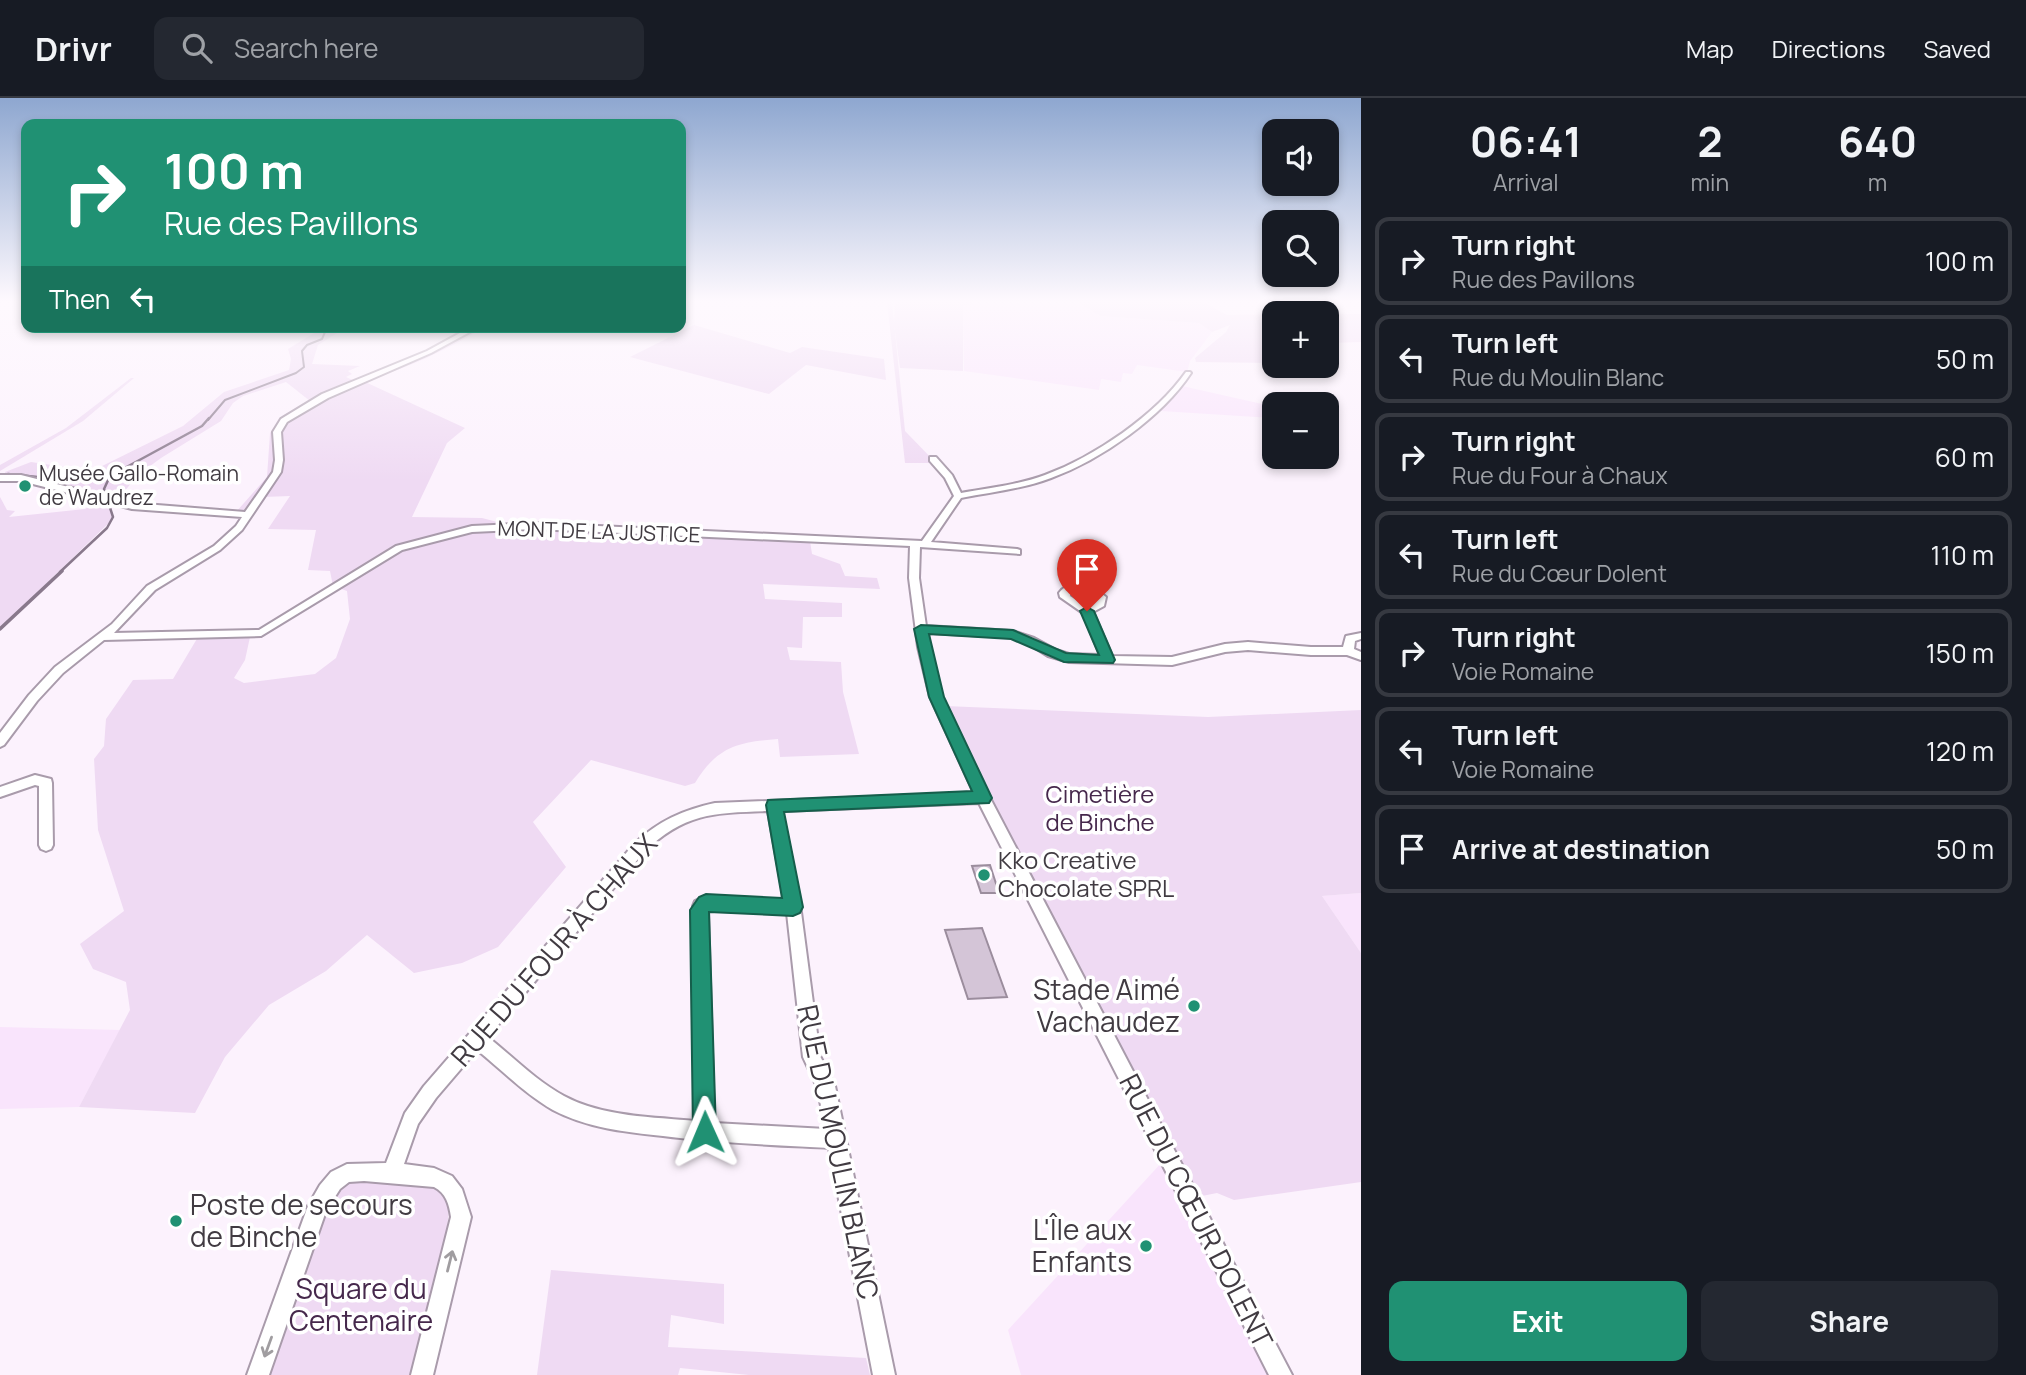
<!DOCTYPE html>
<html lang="en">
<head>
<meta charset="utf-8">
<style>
  :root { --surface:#171b24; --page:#242831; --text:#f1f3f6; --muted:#9ea1a6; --line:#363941; --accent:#209173 }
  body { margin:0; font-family:Manrope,sans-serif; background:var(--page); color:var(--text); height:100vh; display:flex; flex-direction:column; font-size:26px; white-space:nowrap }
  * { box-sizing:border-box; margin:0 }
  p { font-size:23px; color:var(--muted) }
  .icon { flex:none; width:38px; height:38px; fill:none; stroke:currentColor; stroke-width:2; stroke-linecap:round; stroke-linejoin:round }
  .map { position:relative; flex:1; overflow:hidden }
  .details { display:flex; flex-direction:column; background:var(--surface); width:665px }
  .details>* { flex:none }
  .hud { position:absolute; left:21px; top:21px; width:665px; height:214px; border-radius:14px; box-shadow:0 4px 10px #0003; background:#209173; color:#fff; overflow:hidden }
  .controls { position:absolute; left:1262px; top:21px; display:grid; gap:14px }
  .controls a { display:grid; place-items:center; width:77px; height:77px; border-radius:14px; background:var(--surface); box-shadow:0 4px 10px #0003; font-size:35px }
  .pin { position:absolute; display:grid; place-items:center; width:60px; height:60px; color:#fff; margin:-72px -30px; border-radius:50% 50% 50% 0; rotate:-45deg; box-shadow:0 0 7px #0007 }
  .pin .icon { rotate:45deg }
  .me { position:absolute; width:77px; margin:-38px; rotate:359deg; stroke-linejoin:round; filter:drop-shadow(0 0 5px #0008) }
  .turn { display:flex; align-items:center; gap:24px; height:147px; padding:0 28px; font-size:32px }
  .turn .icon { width:91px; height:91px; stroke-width:2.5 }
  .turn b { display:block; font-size:49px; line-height:60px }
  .then { display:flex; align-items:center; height:66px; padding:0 28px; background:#0003; gap:14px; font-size:26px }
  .eta { display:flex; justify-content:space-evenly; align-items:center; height:119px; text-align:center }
  .eta b { font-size:42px; font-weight:700; line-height:49px }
  .primary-button { display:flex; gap:14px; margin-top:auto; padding:14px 28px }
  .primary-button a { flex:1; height:80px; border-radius:14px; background:var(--accent); color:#fff; font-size:28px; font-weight:700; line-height:80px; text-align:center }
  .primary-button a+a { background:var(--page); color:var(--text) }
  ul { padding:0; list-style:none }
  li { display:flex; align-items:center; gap:21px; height:88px; margin:0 14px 10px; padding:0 14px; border:4px solid var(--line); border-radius:14px }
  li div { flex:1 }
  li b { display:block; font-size:26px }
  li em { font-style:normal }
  header { display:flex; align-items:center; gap:42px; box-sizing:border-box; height:98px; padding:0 35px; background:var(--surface); border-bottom:2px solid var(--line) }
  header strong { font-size:33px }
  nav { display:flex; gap:38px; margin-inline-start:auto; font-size:24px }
  .search { width:490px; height:63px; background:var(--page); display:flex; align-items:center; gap:18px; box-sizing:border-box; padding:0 24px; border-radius:14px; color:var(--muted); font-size:26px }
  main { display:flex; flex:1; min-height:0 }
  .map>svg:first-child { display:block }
  .built { fill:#f9e4fc }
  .green { fill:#efdaf3 }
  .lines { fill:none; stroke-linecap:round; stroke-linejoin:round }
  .stream-far2 { stroke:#89798c; stroke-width:2 }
  .stream-far1 { stroke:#89798c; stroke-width:2.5 }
  .stream { stroke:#89798c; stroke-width:3.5 }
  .building { fill:#d4c5d7; stroke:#9b8d9d; stroke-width:2 }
  .minor-casing { stroke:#a99bab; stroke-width:4 }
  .minor { fill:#fff; fill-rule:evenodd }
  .oneway { stroke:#a09da0 }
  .route { fill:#209173; stroke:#155e4b; stroke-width:2 }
  .poi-dot { fill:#209173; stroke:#fff; stroke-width:2.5 }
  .labels { text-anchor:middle; stroke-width:7; stroke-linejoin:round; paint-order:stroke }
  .far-poi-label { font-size:21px; fill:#413b42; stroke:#fff; text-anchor:start }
  .far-street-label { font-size:21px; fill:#413b42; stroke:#fff }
  .park-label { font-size:24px; fill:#46284c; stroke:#fff }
  .poi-label { font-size:24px; fill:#413b42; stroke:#fff; text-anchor:start }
  .near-street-label { font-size:28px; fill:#413b42; stroke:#fff }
  .near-poi-label { font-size:28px; fill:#413b42; stroke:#fff; text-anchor:end }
  .near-park-label { font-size:28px; fill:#46284c; stroke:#fff }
</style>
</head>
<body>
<header>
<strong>Drivr</strong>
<div class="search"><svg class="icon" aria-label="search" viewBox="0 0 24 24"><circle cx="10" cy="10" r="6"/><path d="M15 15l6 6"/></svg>Search here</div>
<nav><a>Map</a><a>Directions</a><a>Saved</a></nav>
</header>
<main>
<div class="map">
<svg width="1361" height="1277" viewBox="0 0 1361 1277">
  <rect width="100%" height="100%" fill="#fcf2fd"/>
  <g class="built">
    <polygon points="972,204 1078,204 1100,218 1199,225 1212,234 1190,263 1187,274 1137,267 1132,276 1123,275 1121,284 1101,281 1099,292 964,273 963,206 972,207"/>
    <polygon points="1182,288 1271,308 1274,310 1274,320 1161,313"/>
    <polygon points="1361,795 1361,855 1322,798"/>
    <polygon points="0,929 120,932 79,1009 0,1011"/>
    <polygon points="1163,1063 1273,1277 1021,1277 1008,1232"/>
  </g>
  <g class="green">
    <polygon points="887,204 892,204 905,333 936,365 905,365"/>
    <polygon points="895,204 972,204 972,207 963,207 963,273 900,270 894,227"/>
    <polygon points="1078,204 1203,204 1227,217 1274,216 1274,265 1196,264 1195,260 1226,234 1230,227 1212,234 1199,225 1100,218"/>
    <polygon points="1326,216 1361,216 1361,244 1327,245"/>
    <polygon points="694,227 790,255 802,249 884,261 886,282 806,267 769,296 630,259"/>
    <polygon points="324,229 345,230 318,247 312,266 360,268 348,273 352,276 346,279 355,283 280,327 276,372 251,410 236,414 267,379 270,335 282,318 310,303 286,284 243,298 233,305 221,323 161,360 138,377 118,401 40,381 6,377 5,374 31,364 92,373 183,328 224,294 289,272 291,261 288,251"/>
    <path d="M 479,229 L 485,229 C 446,252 407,271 363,283 L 465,330 L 447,345 L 412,419 L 482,420 L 505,426 L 456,431 L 394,449 L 390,455 C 432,442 470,431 514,430 L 810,443 L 812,456 L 840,466 L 845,478 L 877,480 L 880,491 L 763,486 L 765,501 L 842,505 L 842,519 L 803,519 L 802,550 L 787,549 L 790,562 L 841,564 L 843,594 L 859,656 L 780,659 L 778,641 C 737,644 717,649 695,685 L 685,688 L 591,662 L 533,724 L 566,769 L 498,849 L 462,865 L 414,875 L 367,837 L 326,873 L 269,907 L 225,959 L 195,1015 L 79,1009 L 130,912 L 126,884 L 93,871 L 80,846 L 124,813 L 98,732 L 94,661 L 104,648 L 106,621 L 133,582 L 173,581 L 198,539 L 250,539 L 245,562 L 234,580 L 244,585 L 315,576 L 336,560 L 350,521 L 347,493 L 333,488 L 330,473 L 308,472 L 316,432 L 268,431 L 290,398 L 263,399 C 287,366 282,374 280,336 C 301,296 376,278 416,262 C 438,252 459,241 479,229 Z"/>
    <polygon points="131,280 134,280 83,323 0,373 0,367 66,330"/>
    <polygon points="0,399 7,412 15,413 9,419 85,411 101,402 110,404 113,421 0,530"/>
    <polygon points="945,608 1208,619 1361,612 1361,795 1322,798 1361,855 1361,1084 1234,1102 1217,1095 1197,1099 1018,758"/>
    <path d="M 362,1083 L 431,1089 C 439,1093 445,1098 448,1108 C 453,1128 419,1249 412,1277 L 269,1277 L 324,1111 C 334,1095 343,1084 362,1083 Z"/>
    <polygon points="551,1172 724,1186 724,1226 671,1217 668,1249 866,1260 870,1277 749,1277 680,1270 678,1277 537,1277"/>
  </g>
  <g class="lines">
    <polyline class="stream-far2" points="208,322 225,302 296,275 304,269 302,253 307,247 322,241 325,234 336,229"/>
    <g class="stream-far1">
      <polyline points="8,376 67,382 113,374"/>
      <polyline points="60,474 107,430 113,419 104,391 110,378 202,328 209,320"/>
    </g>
    <polyline class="stream" points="0,531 62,473"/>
  </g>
  <g class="building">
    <polygon points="990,767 999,795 981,795 972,768"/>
    <polygon points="982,830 1007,899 968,901 945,832"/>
  </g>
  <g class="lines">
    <g class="minor-casing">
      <g id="minor">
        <path d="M 471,229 L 479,229 L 431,255 L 328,300 L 287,324 L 281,334 L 283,362 L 281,374 L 242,432 L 220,452 L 155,492 L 114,535 L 259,532 L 396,448 L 472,428 L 534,425 L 922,443 L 954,398 L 945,380 L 930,363 L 930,359 L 936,359 L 952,377 L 961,395 C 989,390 1018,387 1045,377 C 1094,359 1156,317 1186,274 L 1190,274 L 1191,275 C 1162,319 1101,362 1051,380 C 1022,391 991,394 961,400 L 931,444 L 1017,451 L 1020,452 L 1020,456 L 920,449 L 919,480 L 926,528 L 1013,533 L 1034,540 L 1056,552 L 1069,556 L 1100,557 L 1083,515 L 1060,499 L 1059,495 C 1071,479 1093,488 1106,499 L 1104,508 L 1093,514 L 1112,558 L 1172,559 L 1225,546 L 1248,544 L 1311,549 L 1343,549 L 1346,538 L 1361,535 L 1361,541 L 1355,543 L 1354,551 L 1361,554 L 1361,562 L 1347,557 L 1311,557 L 1248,552 L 1225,554 L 1172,567 L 1069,564 L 1048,558 L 1026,544 L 1012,539 L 926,535 L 942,599 L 990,700 L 1292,1277 L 1269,1277 L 979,705 L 782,713 L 801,814 L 820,958 L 835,988 L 895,1277 L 873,1277 L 829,1050 C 773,1047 718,1045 663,1038 C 625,1034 587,1030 553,1012 C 525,996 502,972 477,952 L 436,1000 L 418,1026 L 404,1066 L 434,1070 L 452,1078 L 462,1091 L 471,1119 L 433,1277 L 411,1277 L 451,1119 C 449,1106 446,1095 434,1089 L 364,1083 L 349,1084 L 340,1091 L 326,1113 L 269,1277 L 247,1277 L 308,1108 L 320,1087 L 331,1074 L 347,1066 L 386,1065 L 405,1015 L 424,988 L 634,746 C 658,723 683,712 715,705 L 974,695 L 930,599 L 918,549 L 909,480 L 910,448 L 534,431 L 472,434 L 402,452 L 261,538 L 104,542 L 63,575 L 37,603 L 4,647 L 0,649 L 0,635 L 29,597 L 55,569 L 112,526 L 147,488 L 214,448 L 236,428 L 242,419 L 132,411 L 21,383 L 0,383 L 0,377 L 21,377 L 132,405 L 245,414 L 273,374 L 275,362 L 273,334 L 281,321 L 322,296 L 427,253 ZM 1082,492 L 1096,500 L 1095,504 L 1087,509 L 1070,498 L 1071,493 ZM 768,713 L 784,802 L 706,798 L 695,803 L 693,808 L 696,1023 C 653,1019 603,1019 564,998 C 536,983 513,959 488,939 L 644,754 C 685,714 715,715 768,713 ZM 708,812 L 787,815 L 803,959 L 817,989 L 826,1031 L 714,1025 Z"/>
        <polygon points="35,677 51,681 52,685 53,747 51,751 46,753 41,751 39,747 39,688 35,687 0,699 0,689"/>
      </g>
    </g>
    <use href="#minor" class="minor"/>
  </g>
  <defs><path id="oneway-shaft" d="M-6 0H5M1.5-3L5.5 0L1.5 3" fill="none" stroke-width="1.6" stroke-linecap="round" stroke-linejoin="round" transform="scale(1.75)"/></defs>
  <g class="oneway">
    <use href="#oneway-shaft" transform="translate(450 1163) rotate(-76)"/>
    <use href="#oneway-shaft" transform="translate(268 1249) rotate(110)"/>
  </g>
  <linearGradient id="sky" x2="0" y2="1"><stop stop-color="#8ea7d0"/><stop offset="0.53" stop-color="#fef9fe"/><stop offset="1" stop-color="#fef9fe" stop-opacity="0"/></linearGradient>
  <rect width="1361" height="383" fill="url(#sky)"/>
  <polygon class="route" points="1087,509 1094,513 1115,562 1113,565 1064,564 1011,541 929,536 944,599 992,700 989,705 784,714 803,809 800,815 793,818 709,814 716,1034 713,1042 705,1046 696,1042 693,1034 690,812 699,799 706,796 782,800 766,707 768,702 972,693 929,599 914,531 921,527 1013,532 1066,555 1099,557 1080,513"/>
  <g class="poi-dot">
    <circle cx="25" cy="388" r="7"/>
    <circle cx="984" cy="777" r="7"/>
    <circle cx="1194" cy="908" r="7"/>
    <circle cx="176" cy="1123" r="7"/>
    <circle cx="1146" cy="1148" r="7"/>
  </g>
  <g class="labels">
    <g class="far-poi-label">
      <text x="39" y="383">Musée Gallo-Romain<tspan x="39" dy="24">de Waudrez</tspan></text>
    </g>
    <g class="far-street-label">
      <text transform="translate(599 434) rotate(2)" y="7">MONT DE LA JUSTICE</text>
    </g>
    <g class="park-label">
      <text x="1100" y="705">Cimetière<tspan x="1100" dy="28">de Binche</tspan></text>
    </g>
    <g class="poi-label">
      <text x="998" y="771">Kko Creative<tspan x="998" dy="28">Chocolate SPRL</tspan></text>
    </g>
    <g class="near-street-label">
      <text transform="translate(554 852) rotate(-49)" y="10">RUE DU FOUR À CHAUX</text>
      <text transform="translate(838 1054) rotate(78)" y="10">RUE DU MOULIN BLANC</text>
      <text transform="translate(1196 1113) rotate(63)" y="10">RUE DU CŒUR DOLENT</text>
    </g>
    <g class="near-poi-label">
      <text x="1180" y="902">Stade Aimé<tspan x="1180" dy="32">Vachaudez</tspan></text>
      <text x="190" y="1117" text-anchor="start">Poste de secours<tspan x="190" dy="32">de Binche</tspan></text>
      <text x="1132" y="1142">L'Île aux<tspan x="1132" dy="32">Enfants</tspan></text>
    </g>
    <g class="near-park-label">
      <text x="361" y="1201">Square du<tspan x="361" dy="32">Centenaire</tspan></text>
    </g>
  </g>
</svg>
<div class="controls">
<a><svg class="icon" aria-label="sound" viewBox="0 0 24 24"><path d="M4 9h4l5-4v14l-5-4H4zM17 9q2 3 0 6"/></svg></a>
<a><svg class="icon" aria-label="search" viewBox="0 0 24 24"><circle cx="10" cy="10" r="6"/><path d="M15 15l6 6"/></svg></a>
<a>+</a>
<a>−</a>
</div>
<div class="pin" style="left:1087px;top:513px;background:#d93025"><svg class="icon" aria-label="arrive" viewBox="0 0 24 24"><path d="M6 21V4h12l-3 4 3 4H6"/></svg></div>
<svg class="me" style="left:705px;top:1034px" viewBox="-20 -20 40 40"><path d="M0-17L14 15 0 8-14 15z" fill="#209173" stroke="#fff" stroke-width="4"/></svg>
<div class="hud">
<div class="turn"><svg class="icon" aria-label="right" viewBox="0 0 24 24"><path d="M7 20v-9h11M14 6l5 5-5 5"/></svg><div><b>100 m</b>Rue des Pavillons</div></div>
<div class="then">Then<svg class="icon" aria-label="left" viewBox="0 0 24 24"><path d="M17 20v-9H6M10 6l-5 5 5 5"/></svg></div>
</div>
</div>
<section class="details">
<div class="eta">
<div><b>06:41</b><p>Arrival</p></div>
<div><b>2</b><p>min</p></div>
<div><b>640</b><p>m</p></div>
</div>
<ul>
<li><svg class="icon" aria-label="right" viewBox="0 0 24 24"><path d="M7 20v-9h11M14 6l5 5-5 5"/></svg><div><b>Turn right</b><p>Rue des Pavillons</p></div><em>100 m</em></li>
<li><svg class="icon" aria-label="left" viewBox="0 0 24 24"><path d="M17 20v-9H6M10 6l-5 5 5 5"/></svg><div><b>Turn left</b><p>Rue du Moulin Blanc</p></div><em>50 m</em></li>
<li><svg class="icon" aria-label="right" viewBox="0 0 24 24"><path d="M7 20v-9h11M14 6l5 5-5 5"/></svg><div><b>Turn right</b><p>Rue du Four à Chaux</p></div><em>60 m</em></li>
<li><svg class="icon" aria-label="left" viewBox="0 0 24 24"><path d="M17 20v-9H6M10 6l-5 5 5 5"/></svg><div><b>Turn left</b><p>Rue du Cœur Dolent</p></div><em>110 m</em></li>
<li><svg class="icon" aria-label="right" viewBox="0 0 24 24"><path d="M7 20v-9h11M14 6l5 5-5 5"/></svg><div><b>Turn right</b><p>Voie Romaine</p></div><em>150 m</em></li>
<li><svg class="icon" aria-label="left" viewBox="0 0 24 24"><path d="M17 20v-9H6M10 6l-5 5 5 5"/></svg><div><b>Turn left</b><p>Voie Romaine</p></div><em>120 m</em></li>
<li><svg class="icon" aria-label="arrive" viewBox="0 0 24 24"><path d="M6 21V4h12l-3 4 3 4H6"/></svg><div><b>Arrive at destination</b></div><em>50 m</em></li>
</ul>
<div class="primary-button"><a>Exit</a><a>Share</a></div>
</section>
</main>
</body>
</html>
